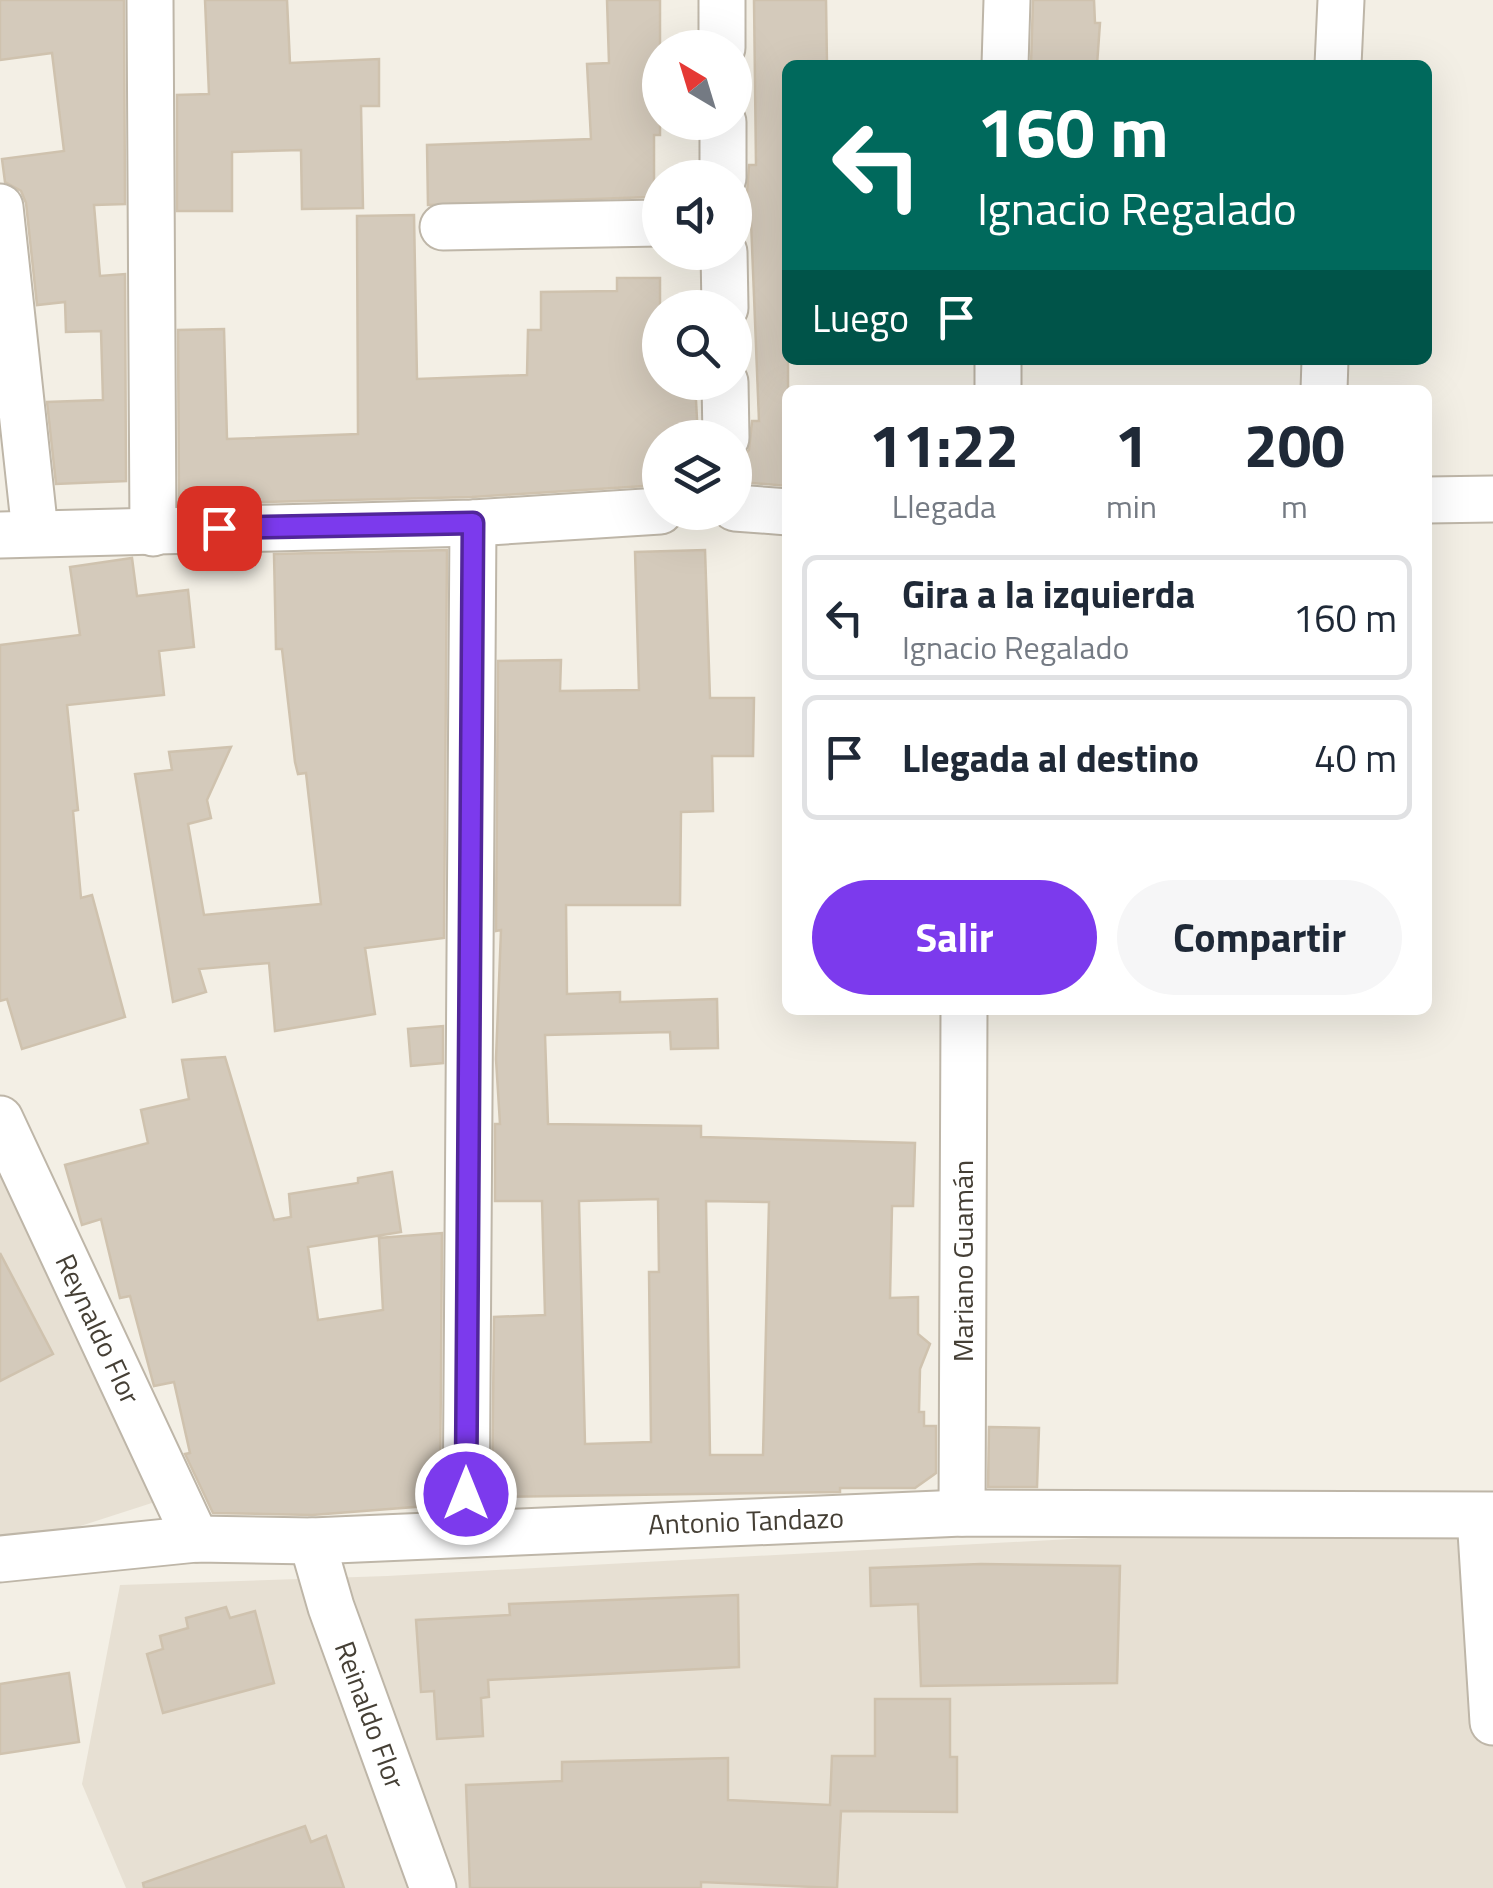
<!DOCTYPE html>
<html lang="es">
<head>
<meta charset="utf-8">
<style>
  :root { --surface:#fff; --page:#f6f6f7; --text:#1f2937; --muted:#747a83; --line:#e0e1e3; --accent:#7c3aed }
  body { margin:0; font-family:"Titillium Web",sans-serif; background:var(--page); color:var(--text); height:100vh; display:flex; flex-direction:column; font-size:38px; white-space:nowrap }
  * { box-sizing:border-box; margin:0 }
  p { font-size:32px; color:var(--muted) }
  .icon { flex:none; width:55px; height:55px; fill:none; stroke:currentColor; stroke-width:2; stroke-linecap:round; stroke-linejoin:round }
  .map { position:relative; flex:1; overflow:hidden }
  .drawer { position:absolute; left:782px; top:385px; width:650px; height:630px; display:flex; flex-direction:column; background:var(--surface); border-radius:15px; box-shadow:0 10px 40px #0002 }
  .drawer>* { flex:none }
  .hud { position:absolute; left:782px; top:60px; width:650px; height:305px; border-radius:15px; box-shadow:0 10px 40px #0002; background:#00695c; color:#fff; overflow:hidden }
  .needle { width:65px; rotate:322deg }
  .buttons { position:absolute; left:642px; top:30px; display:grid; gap:20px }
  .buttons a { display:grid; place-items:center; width:110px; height:110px; border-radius:50%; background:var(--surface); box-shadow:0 10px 40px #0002; font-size:50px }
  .pin { position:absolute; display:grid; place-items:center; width:85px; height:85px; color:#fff; margin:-42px; border-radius:20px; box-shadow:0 5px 15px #0006 }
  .me { position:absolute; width:110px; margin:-55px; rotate:0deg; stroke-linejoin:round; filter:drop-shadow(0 0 8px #0008) }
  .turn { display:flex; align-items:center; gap:35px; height:210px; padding:0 30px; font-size:45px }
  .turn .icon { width:130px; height:130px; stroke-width:2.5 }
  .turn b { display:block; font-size:70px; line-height:85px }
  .then { display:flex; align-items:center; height:95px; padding:0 30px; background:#0003; gap:20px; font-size:38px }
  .eta { display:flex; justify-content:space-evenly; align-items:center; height:170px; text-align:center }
  .eta b { font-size:60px; font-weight:700; line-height:70px }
  .action { display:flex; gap:20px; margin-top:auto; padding:20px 30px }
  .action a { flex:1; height:115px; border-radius:60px; background:var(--accent); color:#fff; font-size:40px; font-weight:700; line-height:115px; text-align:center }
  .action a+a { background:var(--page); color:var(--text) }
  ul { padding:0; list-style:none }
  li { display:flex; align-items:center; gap:30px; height:125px; margin:0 20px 15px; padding:0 10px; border:5px solid var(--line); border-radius:15px }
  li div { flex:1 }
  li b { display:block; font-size:38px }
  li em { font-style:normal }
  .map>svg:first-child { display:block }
  .residential { fill:#e7e0d3 }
  .building { fill:#d4cabb; stroke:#cfc2ae; stroke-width:2.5; fill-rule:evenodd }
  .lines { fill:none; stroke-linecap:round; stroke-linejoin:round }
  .minor-casing { stroke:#beb6a8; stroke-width:49 }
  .minor { stroke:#fff; stroke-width:45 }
  .route-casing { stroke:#51269a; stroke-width:25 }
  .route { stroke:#7c3aed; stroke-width:18 }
  .labels { text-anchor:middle; stroke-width:8; stroke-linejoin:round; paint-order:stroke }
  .street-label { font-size:28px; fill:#453f35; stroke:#fff }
</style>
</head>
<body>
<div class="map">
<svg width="1493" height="1888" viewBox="0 0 1493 1888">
  <rect width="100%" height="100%" fill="#f3efe5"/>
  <g class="residential">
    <polygon points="0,1173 158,1501 0,1552"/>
    <polygon points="1493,1516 1493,1888 126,1888 82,1784 120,1585 387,1576"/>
  </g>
  <g class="building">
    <polygon points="0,0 124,0 125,204 94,205 100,276 125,274 126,481 56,484 47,402 103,400 101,331 66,332 65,302 37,305 26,203 21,191 5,182 2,159 64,151 52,53 0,60"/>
    <polygon points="205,0 287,0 290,63 379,59 379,106 361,106 363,208 302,209 301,150 232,152 232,211 177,211 177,95 209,94"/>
    <polygon points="607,0 660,0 660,135 654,135 654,190 650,190 650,197 428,205 427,145 591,139 587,64 609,63"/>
    <polygon points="754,0 826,0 827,65 788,65 788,486 740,482 739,460 749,450 752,421 759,421 751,221 745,221 749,165 756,165"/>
    <polygon points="1033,0 1094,0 1095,23 1100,23 1097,65 1031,65"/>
    <polygon points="414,215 417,379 527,375 528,330 541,330 541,292 617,291 617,278 660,278 660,382 695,382 698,438 660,438 660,485 472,497 179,504 178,330 224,329 227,439 358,434 357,216"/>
    <polygon points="447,550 444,938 365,948 375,1014 275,1031 269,963 199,969 206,992 173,1002 135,774 172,770 169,752 231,747 207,800 211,818 188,824 204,915 321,904 306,773 298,774 295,762 282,649 276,649 274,554"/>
    <path d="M 705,550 L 710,698 L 754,698 L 753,756 L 712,756 L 713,811 L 681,812 L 680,905 L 566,905 L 567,994 L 620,992 L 620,1002 L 717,999 L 718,1048 L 671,1049 L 670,1032 L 545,1035 L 548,1124 L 701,1126 L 701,1137 L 915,1143 L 913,1206 L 892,1206 L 890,1298 L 918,1297 L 918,1334 L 930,1344 L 920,1369 L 919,1412 L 924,1412 L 924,1426 L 936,1426 L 936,1473 L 915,1488 L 840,1488 L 840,1492 L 492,1497 L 494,1317 L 545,1315 L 542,1201 L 495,1201 L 495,1124 L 500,1124 L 496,1059 L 501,930 L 496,931 L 498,661 L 561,660 L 560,691 L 639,690 L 635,552 ZM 658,1199 L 659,1272 L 649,1272 L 651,1442 L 585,1444 L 579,1201 ZM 706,1201 L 769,1202 L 763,1455 L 710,1455 Z"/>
    <polygon points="132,558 137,596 188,590 194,647 159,651 164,695 67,705 78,810 73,811 81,898 92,895 125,1017 22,1049 7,999 0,1001 0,645 80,635 70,567"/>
    <polygon points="443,1026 443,1063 411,1066 408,1029"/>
    <polygon points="225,1057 274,1220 291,1217 289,1194 358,1183 358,1178 392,1172 401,1232 308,1247 318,1320 383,1310 379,1238 442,1233 440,1505 312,1515 213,1513 185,1454 190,1453 174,1382 154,1386 130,1296 120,1298 101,1219 82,1225 65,1165 148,1143 141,1110 189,1099 182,1060"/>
    <polygon points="0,1253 53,1354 0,1381"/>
    <polygon points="989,1427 1039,1428 1037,1487 988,1487"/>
    <polygon points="981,1564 1120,1566 1117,1683 921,1686 918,1604 871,1606 870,1568"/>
    <polygon points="738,1595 739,1667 488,1680 489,1697 481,1698 483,1736 437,1739 434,1691 421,1692 416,1620 510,1615 509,1604"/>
    <polygon points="226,1607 230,1618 255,1611 274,1683 163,1713 147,1654 163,1649 160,1636 188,1628 186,1618"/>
    <polygon points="69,1673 79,1742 0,1754 0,1684"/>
    <polygon points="875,1699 950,1699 950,1757 957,1757 957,1812 841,1811 837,1888 701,1882 701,1888 470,1888 466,1785 562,1781 562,1762 728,1758 728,1800 830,1805 832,1756 875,1756"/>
    <polygon points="305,1826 311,1842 326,1836 344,1888 144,1888 143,1883"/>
  </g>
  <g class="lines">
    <g class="minor-casing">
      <g id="minor">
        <polyline points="150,0 153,533"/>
        <polyline points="722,0 722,48"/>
        <polyline points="1005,65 1007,0"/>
        <polyline points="1338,65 1341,0"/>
        <polyline points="723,122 723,178"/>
        <polyline points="0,207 35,532"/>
        <polyline points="443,227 660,223"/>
        <polyline points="724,252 725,308"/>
        <polyline points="725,382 726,438"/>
        <polyline points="998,390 998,360"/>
        <polyline points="1324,390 1325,360"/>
        <polyline points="1428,500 1493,499"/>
        <polyline points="735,508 788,512"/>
        <polyline points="0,535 473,523 660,511"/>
        <polyline points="0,1119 196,1539"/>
        <polyline points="962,1513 964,1010"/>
        <polyline points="1480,1516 1493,1722"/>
        <polyline points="466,1531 473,523"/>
        <polyline points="312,1541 331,1607 433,1888"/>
        <polyline points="0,1559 196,1539 312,1541 962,1513 1493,1515"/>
      </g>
    </g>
    <use href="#minor" class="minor"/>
  </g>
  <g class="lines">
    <g class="route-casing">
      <polyline id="route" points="219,528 473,523 466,1494"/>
    </g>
    <use href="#route" class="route"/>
  </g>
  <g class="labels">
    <g class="street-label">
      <text transform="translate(963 1261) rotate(-90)" y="10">Mariano Guamán</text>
      <text transform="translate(98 1329) rotate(65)" y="10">Reynaldo Flor</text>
      <text transform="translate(746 1521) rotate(-2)" y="10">Antonio Tandazo</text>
      <text transform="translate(370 1715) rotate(70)" y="10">Reinaldo Flor</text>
    </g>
  </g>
</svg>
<div class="buttons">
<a><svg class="needle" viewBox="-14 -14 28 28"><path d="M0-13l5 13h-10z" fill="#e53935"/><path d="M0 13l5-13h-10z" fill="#747a83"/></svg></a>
<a><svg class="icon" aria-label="sound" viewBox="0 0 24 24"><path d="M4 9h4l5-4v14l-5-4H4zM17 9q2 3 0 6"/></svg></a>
<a><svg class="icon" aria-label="search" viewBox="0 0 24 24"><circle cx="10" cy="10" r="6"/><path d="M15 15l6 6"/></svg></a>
<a><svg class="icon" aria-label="layers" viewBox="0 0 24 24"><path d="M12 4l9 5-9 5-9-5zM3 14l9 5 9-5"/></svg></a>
</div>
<div class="pin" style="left:219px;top:528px;background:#d93025"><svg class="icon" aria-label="arrive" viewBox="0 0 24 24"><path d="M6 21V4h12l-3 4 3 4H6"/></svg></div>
<svg class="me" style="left:466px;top:1494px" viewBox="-20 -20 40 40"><circle r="17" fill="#7c3aed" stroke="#fff" stroke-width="3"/><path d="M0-11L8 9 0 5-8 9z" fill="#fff"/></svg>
<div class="hud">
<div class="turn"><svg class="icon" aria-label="left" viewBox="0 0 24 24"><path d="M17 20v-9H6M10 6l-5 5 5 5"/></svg><div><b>160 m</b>Ignacio Regalado</div></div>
<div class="then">Luego<svg class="icon" aria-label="arrive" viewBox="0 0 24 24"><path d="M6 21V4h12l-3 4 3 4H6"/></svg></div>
</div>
<section class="drawer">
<div class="eta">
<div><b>11:22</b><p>Llegada</p></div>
<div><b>1</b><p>min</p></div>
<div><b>200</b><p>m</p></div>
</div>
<ul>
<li><svg class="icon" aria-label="left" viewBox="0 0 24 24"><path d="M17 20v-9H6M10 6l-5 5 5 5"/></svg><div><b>Gira a la izquierda</b><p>Ignacio Regalado</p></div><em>160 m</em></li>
<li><svg class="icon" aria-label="arrive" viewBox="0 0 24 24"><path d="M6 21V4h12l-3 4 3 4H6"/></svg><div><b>Llegada al destino</b></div><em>40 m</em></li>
</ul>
<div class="action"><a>Salir</a><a>Compartir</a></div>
</section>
</div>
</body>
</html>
